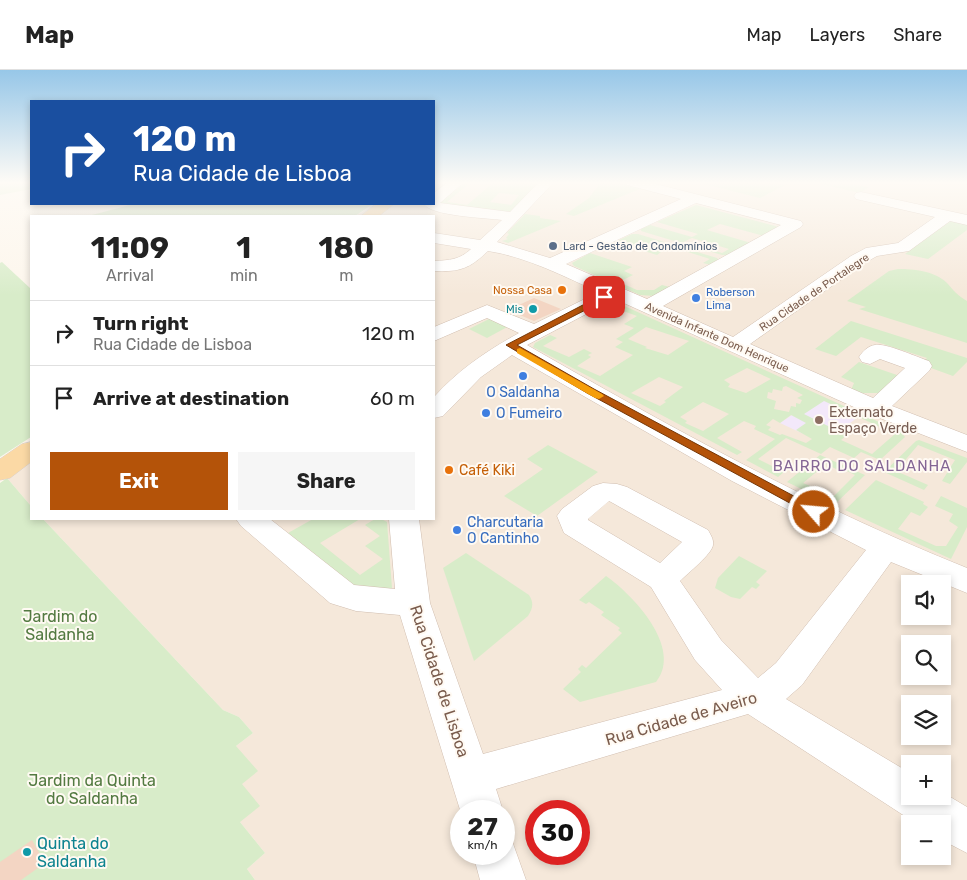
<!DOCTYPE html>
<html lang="en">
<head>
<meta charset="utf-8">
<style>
  :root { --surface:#fff; --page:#f6f6f6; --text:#222; --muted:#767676; --line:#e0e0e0; --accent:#b45309 }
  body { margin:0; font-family:Rubik,sans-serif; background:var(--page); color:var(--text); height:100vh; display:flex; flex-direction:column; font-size:19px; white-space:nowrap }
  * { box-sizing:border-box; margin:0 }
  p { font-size:16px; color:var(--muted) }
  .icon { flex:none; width:28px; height:28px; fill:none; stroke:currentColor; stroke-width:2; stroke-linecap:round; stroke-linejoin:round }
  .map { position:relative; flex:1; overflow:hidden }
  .sheet { position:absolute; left:30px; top:145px; width:405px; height:305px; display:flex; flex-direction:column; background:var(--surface); border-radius:0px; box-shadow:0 2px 8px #0003 }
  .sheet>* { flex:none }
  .hud { position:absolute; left:30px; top:30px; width:405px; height:105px; border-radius:0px; box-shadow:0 2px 8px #0003; background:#1a4fa0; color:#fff; overflow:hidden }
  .tools { position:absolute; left:901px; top:505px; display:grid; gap:10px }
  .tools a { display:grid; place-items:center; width:50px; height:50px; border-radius:0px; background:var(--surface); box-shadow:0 2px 8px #0003; font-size:25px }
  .speed { position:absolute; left:450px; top:730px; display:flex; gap:10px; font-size:25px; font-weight:700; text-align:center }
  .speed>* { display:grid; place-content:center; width:65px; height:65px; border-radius:50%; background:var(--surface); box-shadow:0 2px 8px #0003; line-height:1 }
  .speed small { font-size:12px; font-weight:400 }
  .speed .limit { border:8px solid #d22; background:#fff; color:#111 }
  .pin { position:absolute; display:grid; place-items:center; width:42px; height:42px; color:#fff; margin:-21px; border-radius:10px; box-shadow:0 2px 8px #0006 }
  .me { position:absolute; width:55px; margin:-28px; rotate:297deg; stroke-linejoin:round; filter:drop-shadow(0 0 4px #0008) }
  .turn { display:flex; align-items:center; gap:18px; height:105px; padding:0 20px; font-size:22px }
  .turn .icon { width:65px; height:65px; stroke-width:2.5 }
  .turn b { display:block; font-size:35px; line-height:42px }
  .eta { display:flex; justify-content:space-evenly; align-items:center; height:85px; text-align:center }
  .eta b { font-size:30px; font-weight:700; line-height:35px }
  .button { display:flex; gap:10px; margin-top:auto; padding:10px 20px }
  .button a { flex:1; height:58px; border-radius:0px; background:var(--accent); color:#fff; font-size:20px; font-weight:700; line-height:58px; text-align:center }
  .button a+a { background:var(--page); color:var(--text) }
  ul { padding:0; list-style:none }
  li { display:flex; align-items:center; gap:15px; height:65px; padding:0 20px; border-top:1px solid var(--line) }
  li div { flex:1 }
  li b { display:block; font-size:19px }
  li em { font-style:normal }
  header { display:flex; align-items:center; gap:30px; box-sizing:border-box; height:70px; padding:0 25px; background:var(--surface); border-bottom:1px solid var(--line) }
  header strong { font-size:24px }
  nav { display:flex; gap:28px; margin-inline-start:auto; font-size:18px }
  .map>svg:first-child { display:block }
  .residential { fill:#f5e8da; fill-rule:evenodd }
  .education { fill:#f3e8fa }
  .green { fill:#d8ecc9; fill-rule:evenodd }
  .building { fill:#f3d5c3 }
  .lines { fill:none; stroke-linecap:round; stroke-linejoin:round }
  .minor-casing { stroke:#d1beb0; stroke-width:1 }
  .major-casing { stroke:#dad1cd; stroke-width:1 }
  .minor { fill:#fff; fill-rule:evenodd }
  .major { fill:#fbd9a5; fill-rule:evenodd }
  .route { fill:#b45309; stroke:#753606 }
  .slow { fill:#f59e0b }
  .service-dot { fill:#5c6f8a; stroke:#fffaf3; stroke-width:2 }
  .food-dot { fill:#e8710a; stroke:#fffaf3; stroke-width:2 }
  .shop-dot { fill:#3f7fe0; stroke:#fffaf3; stroke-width:2 }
  .culture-dot { fill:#0f9aa8; stroke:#fffaf3; stroke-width:2 }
  .education-dot { fill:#8d6e63; stroke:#fffaf3; stroke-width:2 }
  .labels { text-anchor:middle; stroke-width:4; stroke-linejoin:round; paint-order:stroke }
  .far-service-label { font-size:11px; fill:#4e5e75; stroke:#fffaf3; text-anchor:start }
  .far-food-label { font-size:11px; fill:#c56008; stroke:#fffaf3; text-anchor:end }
  .far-shop-label { font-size:11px; fill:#366cbe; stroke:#fffaf3; text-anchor:start }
  .far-street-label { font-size:11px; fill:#7a5c4d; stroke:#fffaf3 }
  .far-culture-label { font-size:11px; fill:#0d838f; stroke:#fffaf3; text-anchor:end }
  .shop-label { font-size:14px; fill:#366cbe; stroke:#fffaf3; text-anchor:start }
  .education-label { font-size:14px; fill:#785e54; stroke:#fffaf3; text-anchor:start }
  .food-label { font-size:14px; fill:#c56008; stroke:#fffaf3; text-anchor:start }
  .neighbourhood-label { font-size:15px; letter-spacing:1px; fill:#846695; stroke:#fffaf3 }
  .near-park-label { font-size:16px; fill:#537a41; stroke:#fffaf3 }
  .near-street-label { font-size:16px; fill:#7a5c4d; stroke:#fffaf3 }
  .near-culture-label { font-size:16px; fill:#0d838f; stroke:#fffaf3; text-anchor:start }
</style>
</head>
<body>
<header>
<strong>Map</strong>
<nav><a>Map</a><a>Layers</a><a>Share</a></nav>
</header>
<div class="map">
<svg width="967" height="810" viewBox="0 0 967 810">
  <rect width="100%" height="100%" fill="#fdf6ec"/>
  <g class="residential">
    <path d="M 434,112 L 967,112 L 967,810 L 255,810 L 247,799 L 265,783 L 240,752 L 242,713 L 236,676 L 253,663 L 239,647 L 223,640 L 43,449 L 434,449 L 434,146 L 356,146 L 374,134 L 434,134 ZM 910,514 L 942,514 L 942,546 L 910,546 ZM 910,574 L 942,574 L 942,606 L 910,606 ZM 910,634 L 942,634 L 942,666 L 910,666 ZM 910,694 L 942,694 L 942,726 L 910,726 ZM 461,741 L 504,741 L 504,784 L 461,784 ZM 536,741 L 579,741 L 579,784 L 536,784 ZM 910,754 L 942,754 L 942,786 L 910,786 Z"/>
    <polygon points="31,373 31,436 7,408 17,383"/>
  </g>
  <polygon class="education" points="820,326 861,345 823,373 780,353"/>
  <g class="green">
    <polygon points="0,112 31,112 31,119 0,125"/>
    <path d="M 465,112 L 471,112 L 447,132 L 467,135 L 494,112 L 540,112 L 511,141 L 507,142 L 440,133 ZM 499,123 L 519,125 L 511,135 L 490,132 Z"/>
    <polygon points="601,112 623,112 622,113 642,118 574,146 566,144 589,128"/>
    <polygon points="696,112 773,112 785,115 760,128"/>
    <polygon points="812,112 835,112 829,115 838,116 839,114 837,114 839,112 869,117 860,123"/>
    <polygon points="127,134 373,134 355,146 88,146 130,135"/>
    <polygon points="696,135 779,157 764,166 720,154 707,160 751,173 729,185 722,185 691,176 694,174 722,183 729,179 692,168 681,173 641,161 641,159 650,155 692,167 698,164 657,152"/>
    <polygon points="525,144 540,146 540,148 561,151 508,173 502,171 508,169 506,168 509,164 507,163"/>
    <polygon points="952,150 967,154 967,160 928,189 905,184"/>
    <polygon points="632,164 638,164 717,188 719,191 711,195 703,193 710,189 669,176 657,185 615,172"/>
    <polygon points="590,183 632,197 624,201 633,205 619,212 637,220 654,220 662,215 670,217 655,226 640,225 574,196 572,193"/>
    <polygon points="2,192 31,219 31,367 0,387 0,193"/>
    <path d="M 898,199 C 914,199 935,201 947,213 C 953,220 958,226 967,231 L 967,273 L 859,239 L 866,237 L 847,231 L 889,201 Z"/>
    <path d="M 608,233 L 620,234 L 901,362 L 905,367 L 880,390 L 861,382 L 854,388 L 830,377 L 821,384 L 786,368 L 758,389 L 784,402 L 778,407 L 746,390 L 775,369 L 754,359 L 756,356 L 744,351 L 717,368 L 742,382 L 737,385 L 533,277 L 535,273 L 550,265 L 557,268 L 543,276 L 569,287 L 584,279 L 592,283 L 588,285 L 591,287 L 577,296 L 600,306 L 633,285 L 615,277 L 623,272 L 616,269 L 634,258 L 624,254 L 637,246 L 612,237 L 598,244 L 591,242 ZM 646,257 L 689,271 L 668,285 L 645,278 L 647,277 L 628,269 ZM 747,298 L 771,309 L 746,323 L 728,317 L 730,314 L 724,310 ZM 659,307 L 683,317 L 664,331 L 666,332 L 660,336 L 631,323 ZM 786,316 L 803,325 L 797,328 L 802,330 L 800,334 L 796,333 L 796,337 L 791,336 L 789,342 L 774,339 L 776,331 L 767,328 L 768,322 L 772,323 L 773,319 L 782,321 L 783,317 ZM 824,331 L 895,364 L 872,384 L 841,370 L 850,363 L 842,359 L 834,359 L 804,344 ZM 703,332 L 729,344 L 703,361 L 685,353 L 687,351 L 680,347 ZM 791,345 L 806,353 L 796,360 L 812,369 L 806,373 L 782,364 L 780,365 L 768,360 L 771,357 L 766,355 L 773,349 L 780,353 Z"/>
    <polygon points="493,247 511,255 487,268 469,259"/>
    <polygon points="851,251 967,288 967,292 953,306 931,298 932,296 922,293 927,288 861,267 836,286 815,279"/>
    <polygon points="859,292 900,306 880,323 859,323 851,320 854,313 841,307"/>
    <polygon points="919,370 967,388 967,392 950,414 942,411 955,390 918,375 896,401 928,415 924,420 884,402 916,371"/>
    <polygon points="548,375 598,402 537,446 504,426 543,399 527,389"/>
    <path d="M 820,385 L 865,405 L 834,435 L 787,412 ZM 826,394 L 836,399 L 839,397 L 855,405 L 834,426 L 803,413 Z"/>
    <polygon points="7,408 31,436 31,449 43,449 223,640 239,647 253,663 236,676 258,701 242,714 260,736 240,752 265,783 247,799 255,810 0,810 0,413"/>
    <polygon points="876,410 924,432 923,434 928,437 920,446 911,442 898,459 936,476 946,476 958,457 949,451 953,444 935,436 941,426 967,438 967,457 951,489 845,440"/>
    <path d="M 313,449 L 360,449 L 320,473 L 360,505 L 383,489 L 365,476 L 380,466 L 365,455 C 373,450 378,446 387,452 L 392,518 L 390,520 L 356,517 L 288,463 Z"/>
    <path d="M 466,483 L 529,525 C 534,533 533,538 528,546 L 474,591 L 443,498 Z"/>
    <polygon points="739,486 767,501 756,512 760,515 756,519 752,517 740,529 731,527 715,518 718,508"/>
    <path d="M 606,506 C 632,524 684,578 656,612 L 580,632 L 563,619 L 581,602 L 578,599 L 582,595 L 586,598 L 622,563 L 618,560 L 620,558 L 601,545 L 604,542 L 589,532 L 586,534 L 579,530 Z"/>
  </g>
  <g class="building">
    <polygon points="534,228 561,239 534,251 508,240"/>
    <polygon points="32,770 45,793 21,810 0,810 0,792"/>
  </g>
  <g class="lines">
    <g class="minor-casing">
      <g id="minor">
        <path d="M 448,112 L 464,112 L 440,133 L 510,142 L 539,112 L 554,112 L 497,172 L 550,188 L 681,129 L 627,115 L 625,112 L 648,112 L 801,151 L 803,154 L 801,157 L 663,236 L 733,267 L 851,186 L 866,178 L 898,173 L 935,147 L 856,129 L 854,126 L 856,123 L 861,122 L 967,145 L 967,155 L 950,151 L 909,181 L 877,186 L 863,194 L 750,274 L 873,328 L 905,298 L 880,289 L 870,294 L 862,292 L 859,287 C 863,281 868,276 875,275 C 887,273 916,287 929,291 L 932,296 L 929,301 L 892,336 L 967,365 L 967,382 L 867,343 L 615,229 L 527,275 C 670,357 814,437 967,498 L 967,523 L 891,492 L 802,615 L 786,629 L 910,703 L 910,726 L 942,726 L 942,722 L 967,737 L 967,783 L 942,770 L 942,754 L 917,754 L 748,644 L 496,719 L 503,741 L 461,743 L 400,545 L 356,541 L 330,533 L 241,456 L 236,449 L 270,449 L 354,515 L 395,519 L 389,449 L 419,449 L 430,533 L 483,684 L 722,620 L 695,590 L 651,517 L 564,463 L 557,446 L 562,439 L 593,416 L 603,413 L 617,414 L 627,417 L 708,460 C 710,464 714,469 713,475 C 712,484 688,503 680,511 L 721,570 L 758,608 L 776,593 L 866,480 L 732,411 L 512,285 L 481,307 L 443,346 L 434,348 L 434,327 C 458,300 488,280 519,263 L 487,248 L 434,271 L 434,257 L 487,235 L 534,254 L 599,222 C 563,206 527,187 488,181 C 469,199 460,202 434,201 L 434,191 C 450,190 459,190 471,179 L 434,173 L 434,163 L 480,170 L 502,150 C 486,148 431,146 424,134 L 434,134 L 434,123 ZM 696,133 L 781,155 L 647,229 L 566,194 ZM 609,431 L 611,432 L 682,472 L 660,493 L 588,450 L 588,449 Z"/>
        <polygon points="504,765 511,768 526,810 480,810 473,784 504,784"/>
      </g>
    </g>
    <g class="major-casing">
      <g id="major">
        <polygon points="376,134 394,134 379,146 361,146"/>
        <polygon points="31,372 31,392 10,408 0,410 0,389 22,374"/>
      </g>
    </g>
    <use href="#minor" class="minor"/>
    <use href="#major" class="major"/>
  </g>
  <linearGradient id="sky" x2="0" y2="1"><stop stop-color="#97c7e8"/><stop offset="0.5" stop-color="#fefbf6"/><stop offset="1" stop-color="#fefbf6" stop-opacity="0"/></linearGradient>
  <rect width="967" height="225" fill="url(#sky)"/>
  <polygon class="route" points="604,224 607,225 607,229 517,275 594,319 818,439 820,442 818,444 810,444 587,323 506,275"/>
  <polygon class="slow" points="520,278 602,324 604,326 599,329 595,328 517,283 517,279"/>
  <circle class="service-dot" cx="553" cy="176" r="5"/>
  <g class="food-dot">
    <circle cx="562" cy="220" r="5"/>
    <circle cx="449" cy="400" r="5"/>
  </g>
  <g class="shop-dot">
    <circle cx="696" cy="228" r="5"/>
    <circle cx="523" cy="306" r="5"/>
    <circle cx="486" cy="343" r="5"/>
    <circle cx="457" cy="460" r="5"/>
  </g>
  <g class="culture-dot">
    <circle cx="533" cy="239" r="5"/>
    <circle cx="27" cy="782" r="5"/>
  </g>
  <circle class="education-dot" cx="819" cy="350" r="5"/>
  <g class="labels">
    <g class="far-service-label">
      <text x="563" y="180">Lard - Gestão de Condomínios</text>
    </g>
    <g class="far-food-label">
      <text x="552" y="224">Nossa Casa</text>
    </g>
    <g class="far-shop-label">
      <text x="706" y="226">Roberson<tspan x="706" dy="13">Lima</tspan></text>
    </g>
    <g class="far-street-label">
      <text transform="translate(814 222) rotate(-34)" y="4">Rua Cidade de Portalegre</text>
      <text transform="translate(717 267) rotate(24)" y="4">Avenida Infante Dom Henrique</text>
    </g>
    <g class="far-culture-label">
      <text x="523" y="243">Mis</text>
    </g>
    <g class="shop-label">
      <text x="523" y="327" text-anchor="middle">O Saldanha</text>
      <text x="496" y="348">O Fumeiro</text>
      <text x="467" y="457">Charcutaria<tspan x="467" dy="16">O Cantinho</tspan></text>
    </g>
    <g class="education-label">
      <text x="829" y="347">Externato<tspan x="829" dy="16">Espaço Verde</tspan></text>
    </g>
    <g class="food-label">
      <text x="459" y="405">Café Kiki</text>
    </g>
    <g class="neighbourhood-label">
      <text x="862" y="401">BAIRRO DO SALDANHA</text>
    </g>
    <g class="near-park-label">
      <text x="60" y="552">Jardim do<tspan x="60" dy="18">Saldanha</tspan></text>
      <text x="92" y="716">Jardim da Quinta<tspan x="92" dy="18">do Saldanha</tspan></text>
    </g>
    <g class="near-street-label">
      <text transform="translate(440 611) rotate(72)" y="6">Rua Cidade de Lisboa</text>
      <text transform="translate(681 648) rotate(-16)" y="6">Rua Cidade de Aveiro</text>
    </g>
    <g class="near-culture-label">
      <text x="37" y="779">Quinta do<tspan x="37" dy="18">Saldanha</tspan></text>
    </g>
  </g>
</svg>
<div class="tools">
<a><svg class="icon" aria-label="sound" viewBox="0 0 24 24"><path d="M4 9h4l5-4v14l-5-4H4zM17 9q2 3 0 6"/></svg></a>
<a><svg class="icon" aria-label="search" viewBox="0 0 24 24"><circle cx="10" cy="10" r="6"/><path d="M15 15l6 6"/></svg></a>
<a><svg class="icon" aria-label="layers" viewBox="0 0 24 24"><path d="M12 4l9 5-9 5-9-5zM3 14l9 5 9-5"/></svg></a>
<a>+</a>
<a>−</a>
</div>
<div class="speed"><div>27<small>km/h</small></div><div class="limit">30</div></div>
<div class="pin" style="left:604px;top:227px;background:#d93025"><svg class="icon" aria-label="arrive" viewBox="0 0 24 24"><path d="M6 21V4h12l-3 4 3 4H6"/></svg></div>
<svg class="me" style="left:814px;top:442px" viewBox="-20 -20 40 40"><circle r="17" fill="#b45309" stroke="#fff" stroke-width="3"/><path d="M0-11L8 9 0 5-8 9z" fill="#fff"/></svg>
<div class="hud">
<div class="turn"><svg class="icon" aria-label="right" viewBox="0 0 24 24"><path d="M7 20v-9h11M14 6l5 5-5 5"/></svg><div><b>120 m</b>Rua Cidade de Lisboa</div></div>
</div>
<section class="sheet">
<div class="eta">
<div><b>11:09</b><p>Arrival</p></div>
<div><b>1</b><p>min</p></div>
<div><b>180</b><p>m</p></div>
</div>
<ul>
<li><svg class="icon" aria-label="right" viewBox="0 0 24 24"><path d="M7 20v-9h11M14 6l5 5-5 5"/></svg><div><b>Turn right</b><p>Rua Cidade de Lisboa</p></div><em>120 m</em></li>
<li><svg class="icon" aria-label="arrive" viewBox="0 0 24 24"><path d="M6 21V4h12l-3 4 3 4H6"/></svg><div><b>Arrive at destination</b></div><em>60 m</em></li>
</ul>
<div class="button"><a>Exit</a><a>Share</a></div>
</section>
</div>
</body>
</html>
